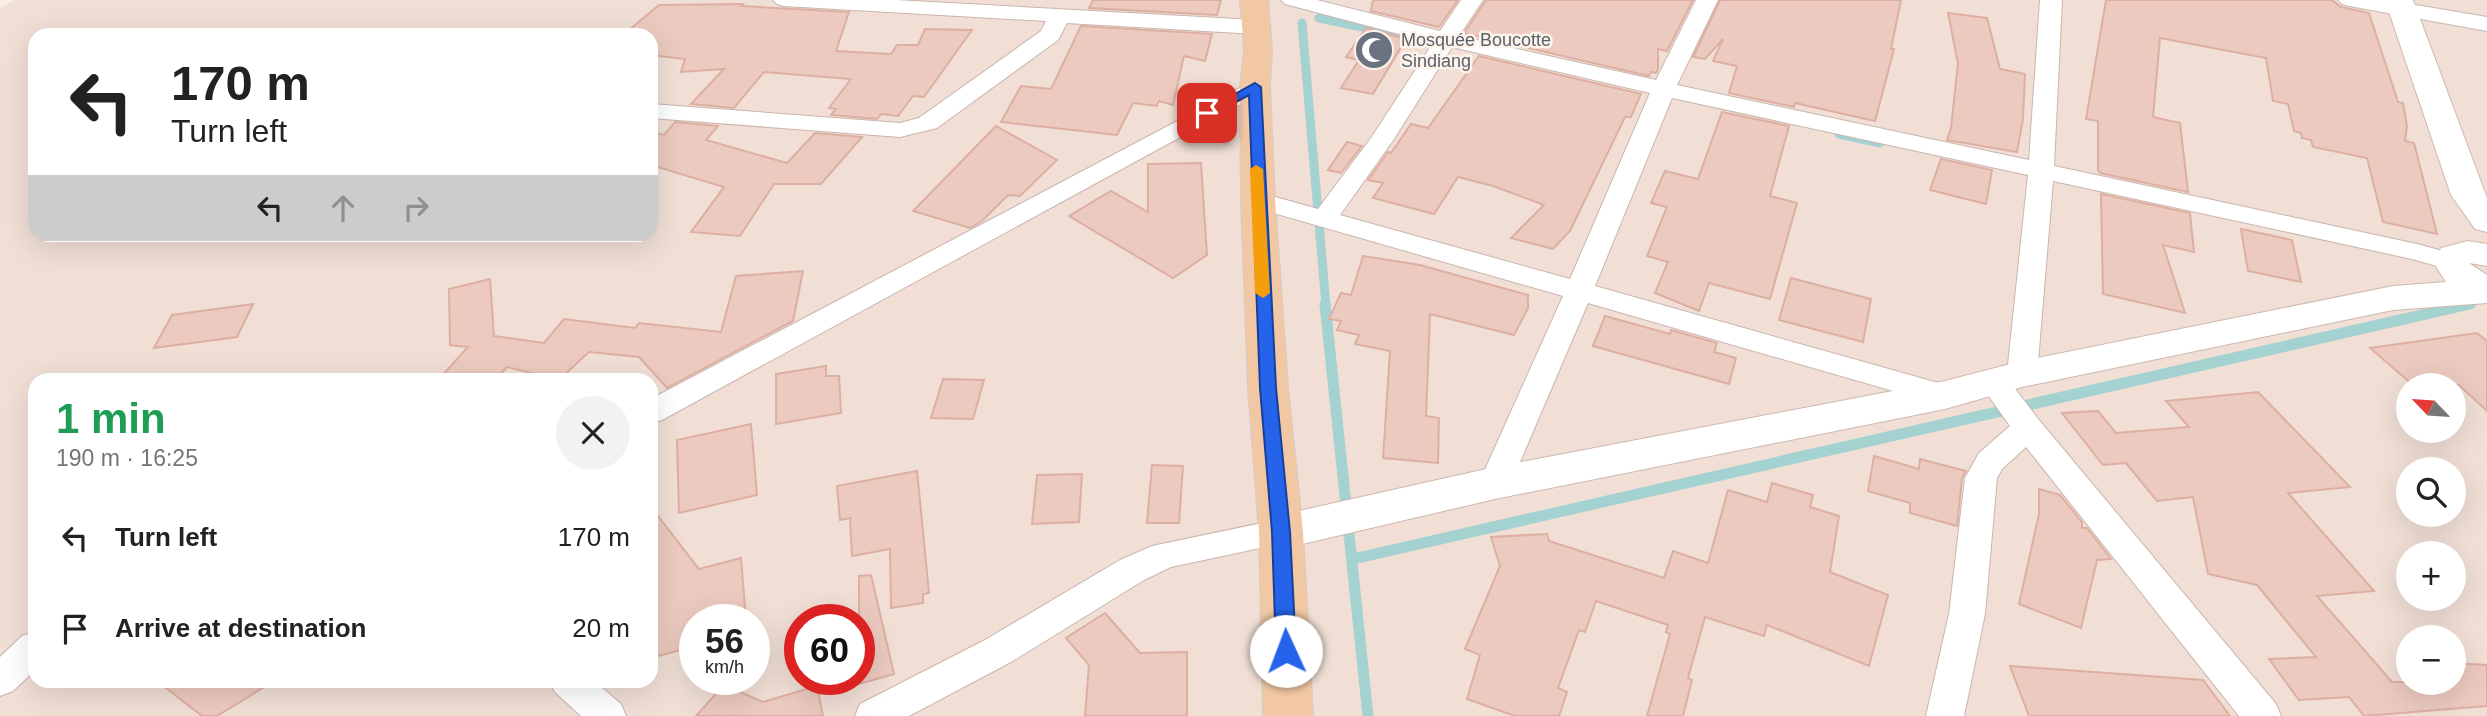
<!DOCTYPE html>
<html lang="en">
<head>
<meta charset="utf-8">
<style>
  :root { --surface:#fff; --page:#f2f2f2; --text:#222; --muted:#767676 }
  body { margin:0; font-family:Arial,sans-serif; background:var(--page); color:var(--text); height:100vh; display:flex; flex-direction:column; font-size:26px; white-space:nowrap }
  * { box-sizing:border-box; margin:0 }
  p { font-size:23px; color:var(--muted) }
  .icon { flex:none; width:38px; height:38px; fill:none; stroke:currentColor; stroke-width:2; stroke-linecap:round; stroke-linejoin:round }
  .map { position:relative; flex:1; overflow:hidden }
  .panel { position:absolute; left:28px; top:373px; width:630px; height:315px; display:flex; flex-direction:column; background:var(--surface); border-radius:21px; box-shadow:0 7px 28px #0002 }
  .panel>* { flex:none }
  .banner { position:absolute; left:28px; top:28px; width:630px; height:214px; border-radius:21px; box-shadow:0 7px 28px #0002; background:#fff; color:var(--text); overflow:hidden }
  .needle { width:46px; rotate:295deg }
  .buttons { position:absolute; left:2396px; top:373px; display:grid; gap:14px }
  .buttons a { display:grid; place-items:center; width:70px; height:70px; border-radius:50%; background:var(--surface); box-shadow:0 7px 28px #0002; font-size:35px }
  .speed { position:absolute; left:679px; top:604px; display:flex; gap:14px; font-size:35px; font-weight:700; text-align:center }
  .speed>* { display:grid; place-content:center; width:91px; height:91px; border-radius:50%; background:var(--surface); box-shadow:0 7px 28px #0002; line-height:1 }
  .speed small { font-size:18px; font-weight:400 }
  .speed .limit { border:10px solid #d22; background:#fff; color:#111 }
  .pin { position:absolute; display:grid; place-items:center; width:60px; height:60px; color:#fff; margin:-30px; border-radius:14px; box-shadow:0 4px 10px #0006 }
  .me { position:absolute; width:77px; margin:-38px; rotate:358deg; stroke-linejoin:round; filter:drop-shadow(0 0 5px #0008) }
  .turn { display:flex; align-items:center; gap:24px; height:147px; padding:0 28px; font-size:32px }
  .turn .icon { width:91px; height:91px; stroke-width:2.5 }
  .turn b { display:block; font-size:49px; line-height:60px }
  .lanes { display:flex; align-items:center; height:66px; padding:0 28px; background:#0003; justify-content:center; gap:35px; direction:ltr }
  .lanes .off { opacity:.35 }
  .round { display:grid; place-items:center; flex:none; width:74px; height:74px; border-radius:37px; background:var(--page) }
  .head { display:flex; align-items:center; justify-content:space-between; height:119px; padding:0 28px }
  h1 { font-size:42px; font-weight:800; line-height:52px; color:#1e9e55 }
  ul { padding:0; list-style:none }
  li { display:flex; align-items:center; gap:21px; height:91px; padding:0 28px }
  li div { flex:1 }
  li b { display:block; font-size:26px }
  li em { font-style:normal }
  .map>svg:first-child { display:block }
  .residential { fill:#f1dfd5; fill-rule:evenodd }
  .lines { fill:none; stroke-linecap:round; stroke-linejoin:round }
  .stream-far1 { stroke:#a3d2d1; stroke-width:9 }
  .stream { stroke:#a3d2d1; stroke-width:11 }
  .building { fill:#eccac0; stroke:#ddafa2; stroke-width:2 }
  .street-casing { stroke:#cab5ad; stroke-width:2 }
  .secondary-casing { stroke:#cfb7ae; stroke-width:2 }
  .primary-casing { stroke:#d4ccca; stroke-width:2 }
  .street { fill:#fff; fill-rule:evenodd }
  .secondary { fill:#fff; fill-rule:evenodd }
  .primary { fill:#f2c8a4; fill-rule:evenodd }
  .route { fill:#2563eb; stroke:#184099; stroke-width:2 }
  .slow { fill:#f59e0b }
  .labels { text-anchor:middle; stroke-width:5; stroke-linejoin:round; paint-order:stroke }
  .far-worship-label { font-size:18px; fill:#5b616d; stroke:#fdf3eb; text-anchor:start }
</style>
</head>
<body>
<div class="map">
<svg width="2487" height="716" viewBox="0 0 2487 716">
  <rect width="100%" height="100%" fill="#faefe6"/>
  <path class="residential" d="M 14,0 L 2487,0 L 2487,716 L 0,716 L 0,8 ZM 35,35 L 651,35 L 651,234 L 35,234 ZM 35,380 L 651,380 L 651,681 L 35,681 ZM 2408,385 L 2454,385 L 2454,430 L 2408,430 ZM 2408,469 L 2454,469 L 2454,514 L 2408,514 ZM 2408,553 L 2454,553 L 2454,598 L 2408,598 ZM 695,620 L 754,620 L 754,679 L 695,679 ZM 800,620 L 859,620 L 859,679 L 800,679 ZM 2408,637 L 2454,637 L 2454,682 L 2408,682 Z"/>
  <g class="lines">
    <g class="stream-far1">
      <polyline points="1319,18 1415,38"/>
      <polyline points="1302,23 1326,306"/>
      <polyline points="1839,134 1880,143"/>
      <polyline points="2462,306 2471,304"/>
    </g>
    <g class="stream">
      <polyline points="1325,304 1368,716"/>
      <polyline points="1353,559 2470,304"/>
    </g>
  </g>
  <g class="building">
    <polygon points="1093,0 1221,0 1217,15 1089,8"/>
    <polygon points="1373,0 1458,0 1439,27 1371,11"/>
    <polygon points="1486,0 1693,0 1667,51 1658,49 1658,69 1656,73 1651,72 1649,76 1464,33"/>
    <polygon points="1720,0 1901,0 1891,49 1894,49 1875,121 1795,103 1794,107 1729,93 1737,66 1713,61 1723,39 1705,59 1693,57"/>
    <polygon points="2106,0 2332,0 2341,7 2369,13 2398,102 2403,103 2407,126 2405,141 2414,143 2437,234 2383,222 2367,158 2313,147 2311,140 2302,138 2301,133 2294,131 2288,104 2273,101 2266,58 2160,38 2153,117 2180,123 2188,192 2100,173 2098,170 2098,121 2086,119"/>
    <polygon points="743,4 741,6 849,12 836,51 891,54 897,45 918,45 925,29 972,30 924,97 913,96 898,116 881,114 877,119 831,115 836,109 829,108 851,79 764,72 734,108 691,104 724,69 681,72 685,59 651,55 651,35 623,35 659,5"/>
    <polygon points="1948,13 1987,18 2000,69 2025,74 2023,119 2017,152 1947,140 1951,128 1958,63"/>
    <polygon points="1081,26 1212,34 1205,61 1184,56 1173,105 1159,101 1157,106 1133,103 1117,135 1001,122 1021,86 1051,89"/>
    <polygon points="1366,28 1406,39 1373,94 1341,88 1359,60 1346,57"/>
    <polygon points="1479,56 1641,94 1631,117 1625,117 1570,231 1553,249 1511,238 1544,205 1493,186 1458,177 1434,214 1373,198 1383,183 1368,180 1388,152 1391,153 1411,124 1428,128"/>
    <polygon points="1722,112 1789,126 1770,196 1797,203 1770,299 1709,283 1699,311 1655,293 1668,262 1647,256 1667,207 1651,203 1665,171 1698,179"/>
    <polygon points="675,122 718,126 706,140 787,163 815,133 862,137 821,184 774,184 740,236 691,232 724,187 651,165 651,132 664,135"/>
    <polygon points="996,126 1057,160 1020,196 1008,195 982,221 970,228 913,211"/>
    <polygon points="1347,142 1362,146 1341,173 1328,170"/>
    <polygon points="1941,159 1992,170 1986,204 1930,190"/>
    <polygon points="1201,163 1207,255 1173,278 1069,216 1111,191 1148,212 1148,164"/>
    <polygon points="2101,194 2190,213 2194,252 2163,245 2185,313 2103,294"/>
    <polygon points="2241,229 2292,240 2301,282 2248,271"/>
    <polygon points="1363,256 1420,265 1528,295 1528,308 1514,335 1430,314 1426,416 1439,418 1438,463 1383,458 1390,351 1355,344 1359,335 1337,330 1341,321 1329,319 1341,293 1351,295"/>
    <polygon points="803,271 793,321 667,388 639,357 589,352 559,380 507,367 495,380 438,380 468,347 450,345 449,289 490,279 494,336 544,343 564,319 635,328 639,323 721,332 736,276"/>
    <polygon points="1791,278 1871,299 1863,342 1779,320"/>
    <polygon points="253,304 237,337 154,348 172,315"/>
    <polygon points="1605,316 1670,334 1671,330 1717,343 1714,352 1736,358 1729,384 1593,346"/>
    <polygon points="2477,333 2487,341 2487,411 2459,385 2413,385 2370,348"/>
    <polygon points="826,366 826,376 839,376 841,413 776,424 776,374"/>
    <polygon points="943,379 984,380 973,419 931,418"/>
    <polygon points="2258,392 2350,487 2288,493 2374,591 2317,596 2392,682 2454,682 2454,663 2487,665 2487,706 2364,716 2349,697 2299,700 2269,659 2316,657 2257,585 2208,574 2193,497 2157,501 2126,463 2103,465 2062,413 2098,411 2116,433 2189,427 2166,401"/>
    <polygon points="751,424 757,495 679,513 677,440"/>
    <polygon points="1874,456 1919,469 1920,459 1966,471 1962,478 1957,526 1910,513 1910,503 1868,491"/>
    <polygon points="1152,465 1183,466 1179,523 1147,523"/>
    <polygon points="917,471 929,593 923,594 923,603 891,608 890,549 852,556 850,518 840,520 837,486"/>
    <polygon points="1082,474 1079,522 1032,524 1037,475"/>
    <polygon points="1772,483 1813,495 1810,507 1839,516 1830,572 1888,595 1869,666 1767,625 1764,636 1705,617 1688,678 1692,680 1683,716 1647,716 1670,634 1666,632 1668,625 1596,601 1585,632 1579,630 1558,688 1567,692 1559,716 1515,716 1467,699 1480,655 1465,649 1500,566 1491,537 1547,534 1549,541 1664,578 1673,551 1708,563 1728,490 1767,502"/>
    <polygon points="2039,489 2060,495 2082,522 2082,528 2087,528 2111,559 2097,560 2081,628 2019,604 2039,514"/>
    <polygon points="651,507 699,569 741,558 746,620 695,620 695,646 651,658"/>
    <polygon points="871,575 894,674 859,684 859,576"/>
    <polygon points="1105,613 1140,653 1187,652 1187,716 1085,716 1089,665 1066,638"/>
    <polygon points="2010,666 2203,680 2230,716 2029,716"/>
    <polygon points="157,681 274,681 217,716 202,716"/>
    <polygon points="724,685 763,702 817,686 823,716 696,716"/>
  </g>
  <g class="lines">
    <g class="street-casing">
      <g id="street">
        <polygon points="773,0 896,0 1256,20 1264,22 1267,27 1264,32 1256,34 1067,23 1058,40 937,128 900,137 651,118 651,104 900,123 919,118 1041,31 1046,21 784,6 777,4"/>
        <path d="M 1281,0 L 1317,0 L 1440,31 L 1461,0 L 1483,0 L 1459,36 L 1656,80 L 1696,0 L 1718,0 L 1677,85 L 2029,160 L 2040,0 L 2062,0 L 2054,166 L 2417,244 L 2461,256 L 2465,262 L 2461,268 L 2451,270 L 2412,259 L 2053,181 L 2037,374 L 2033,381 L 2022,384 L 2011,381 L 2007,374 L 2028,175 L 1672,98 L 1595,286 L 1956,388 L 1960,395 L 1956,402 L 1945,406 L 1588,303 L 1511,483 L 1507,492 L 1495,495 L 1483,492 L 1479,483 L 1563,296 L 1249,206 L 1245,200 L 1249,194 L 1258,192 L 1318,209 L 1371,138 L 1433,43 L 1285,4 ZM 1452,47 L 1650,93 L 1570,279 L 1340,215 L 1394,139 Z"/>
        <polygon points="2338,0 2386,0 2487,17 2487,31 2349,6 2342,4"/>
        <polygon points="1255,80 1263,82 1267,87 1263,92 662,420 651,423 651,399"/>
        <polygon points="1993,371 2004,374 2039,420 2276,704 2281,716 2239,716 2026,447 2002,469 1997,478 1985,614 1964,716 1926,716 1949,614 1965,478 1979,453 2010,426 1978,381 1982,374"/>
        <polygon points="1281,519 1293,523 1298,532 1293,541 1171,567 1144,580 1011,662 909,716 855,716 860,704 985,640 1120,560 1152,546"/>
        <polygon points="35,632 35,670 13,691 0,696 0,657 22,636"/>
        <polygon points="549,681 594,681 621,704 626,716 581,716 555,692"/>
      </g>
    </g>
    <g class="secondary-casing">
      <g id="secondary">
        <polygon points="2385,0 2413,0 2487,198 2487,232 2475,229 2451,195"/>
        <polygon points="2468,241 2487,244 2487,266 2469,263 2487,275 2487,303 2393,310 2022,387 1945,409 1495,499 1281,549 1265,544 1259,532 1265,520 1281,515 1495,467 1945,381 2022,361 2393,286 2446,282 2433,262 2441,248"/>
      </g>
    </g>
    <g class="primary-casing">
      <polygon id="primary" points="1240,0 1268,0 1272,50 1270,87 1275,200 1288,388 1303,532 1313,716 1263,716 1259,532 1248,388 1241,200 1240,87 1244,50"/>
    </g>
    <use href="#street" class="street"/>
    <use href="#secondary" class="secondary"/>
    <use href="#primary" class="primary"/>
  </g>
  <polygon class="route" points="1255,83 1261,87 1276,388 1290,532 1296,651 1293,657 1286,659 1279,657 1276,651 1272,532 1260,388 1249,95 1212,115 1203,115 1201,113"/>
  <polygon class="slow" points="1256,165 1263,169 1270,293 1263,298 1255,293 1250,169"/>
  <defs>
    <g id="mosque-disc" transform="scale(2.0125)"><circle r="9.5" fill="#6b7280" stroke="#fdf3eb"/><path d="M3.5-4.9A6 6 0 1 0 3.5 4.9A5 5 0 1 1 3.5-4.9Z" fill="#fff"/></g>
  </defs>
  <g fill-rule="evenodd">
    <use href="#mosque-disc" x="1374" y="50"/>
  </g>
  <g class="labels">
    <g class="far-worship-label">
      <text x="1401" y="46">Mosquée Boucotte<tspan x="1401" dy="21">Sindiang</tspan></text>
    </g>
  </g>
</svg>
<div class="buttons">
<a><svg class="needle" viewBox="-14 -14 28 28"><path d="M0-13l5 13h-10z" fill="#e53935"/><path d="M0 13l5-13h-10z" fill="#767676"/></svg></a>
<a><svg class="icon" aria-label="search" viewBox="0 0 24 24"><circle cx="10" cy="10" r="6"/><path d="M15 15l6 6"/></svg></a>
<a>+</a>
<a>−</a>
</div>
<div class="speed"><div>56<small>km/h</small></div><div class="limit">60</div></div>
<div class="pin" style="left:1207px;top:113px;background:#d93025"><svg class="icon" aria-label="arrive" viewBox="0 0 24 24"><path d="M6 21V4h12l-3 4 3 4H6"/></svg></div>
<svg class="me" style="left:1286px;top:651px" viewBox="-20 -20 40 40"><circle r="19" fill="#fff"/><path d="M0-13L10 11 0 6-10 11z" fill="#2563eb"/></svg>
<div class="banner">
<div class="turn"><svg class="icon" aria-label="left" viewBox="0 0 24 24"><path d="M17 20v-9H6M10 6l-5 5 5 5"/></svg><div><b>170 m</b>Turn left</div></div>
<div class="lanes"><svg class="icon" aria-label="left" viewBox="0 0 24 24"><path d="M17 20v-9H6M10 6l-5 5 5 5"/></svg><svg class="icon off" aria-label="ahead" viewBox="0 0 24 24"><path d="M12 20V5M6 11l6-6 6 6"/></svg><svg class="icon off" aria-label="right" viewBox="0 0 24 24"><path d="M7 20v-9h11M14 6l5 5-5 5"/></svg></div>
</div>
<section class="panel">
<div class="head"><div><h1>1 min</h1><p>190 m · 16:25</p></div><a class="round"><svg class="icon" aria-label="close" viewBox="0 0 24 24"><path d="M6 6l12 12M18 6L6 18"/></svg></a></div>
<ul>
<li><svg class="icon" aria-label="left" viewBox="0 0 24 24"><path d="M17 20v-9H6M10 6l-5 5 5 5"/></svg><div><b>Turn left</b></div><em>170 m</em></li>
<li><svg class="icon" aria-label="arrive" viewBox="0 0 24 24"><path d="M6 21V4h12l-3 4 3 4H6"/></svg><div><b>Arrive at destination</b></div><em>20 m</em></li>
</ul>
</section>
</div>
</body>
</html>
